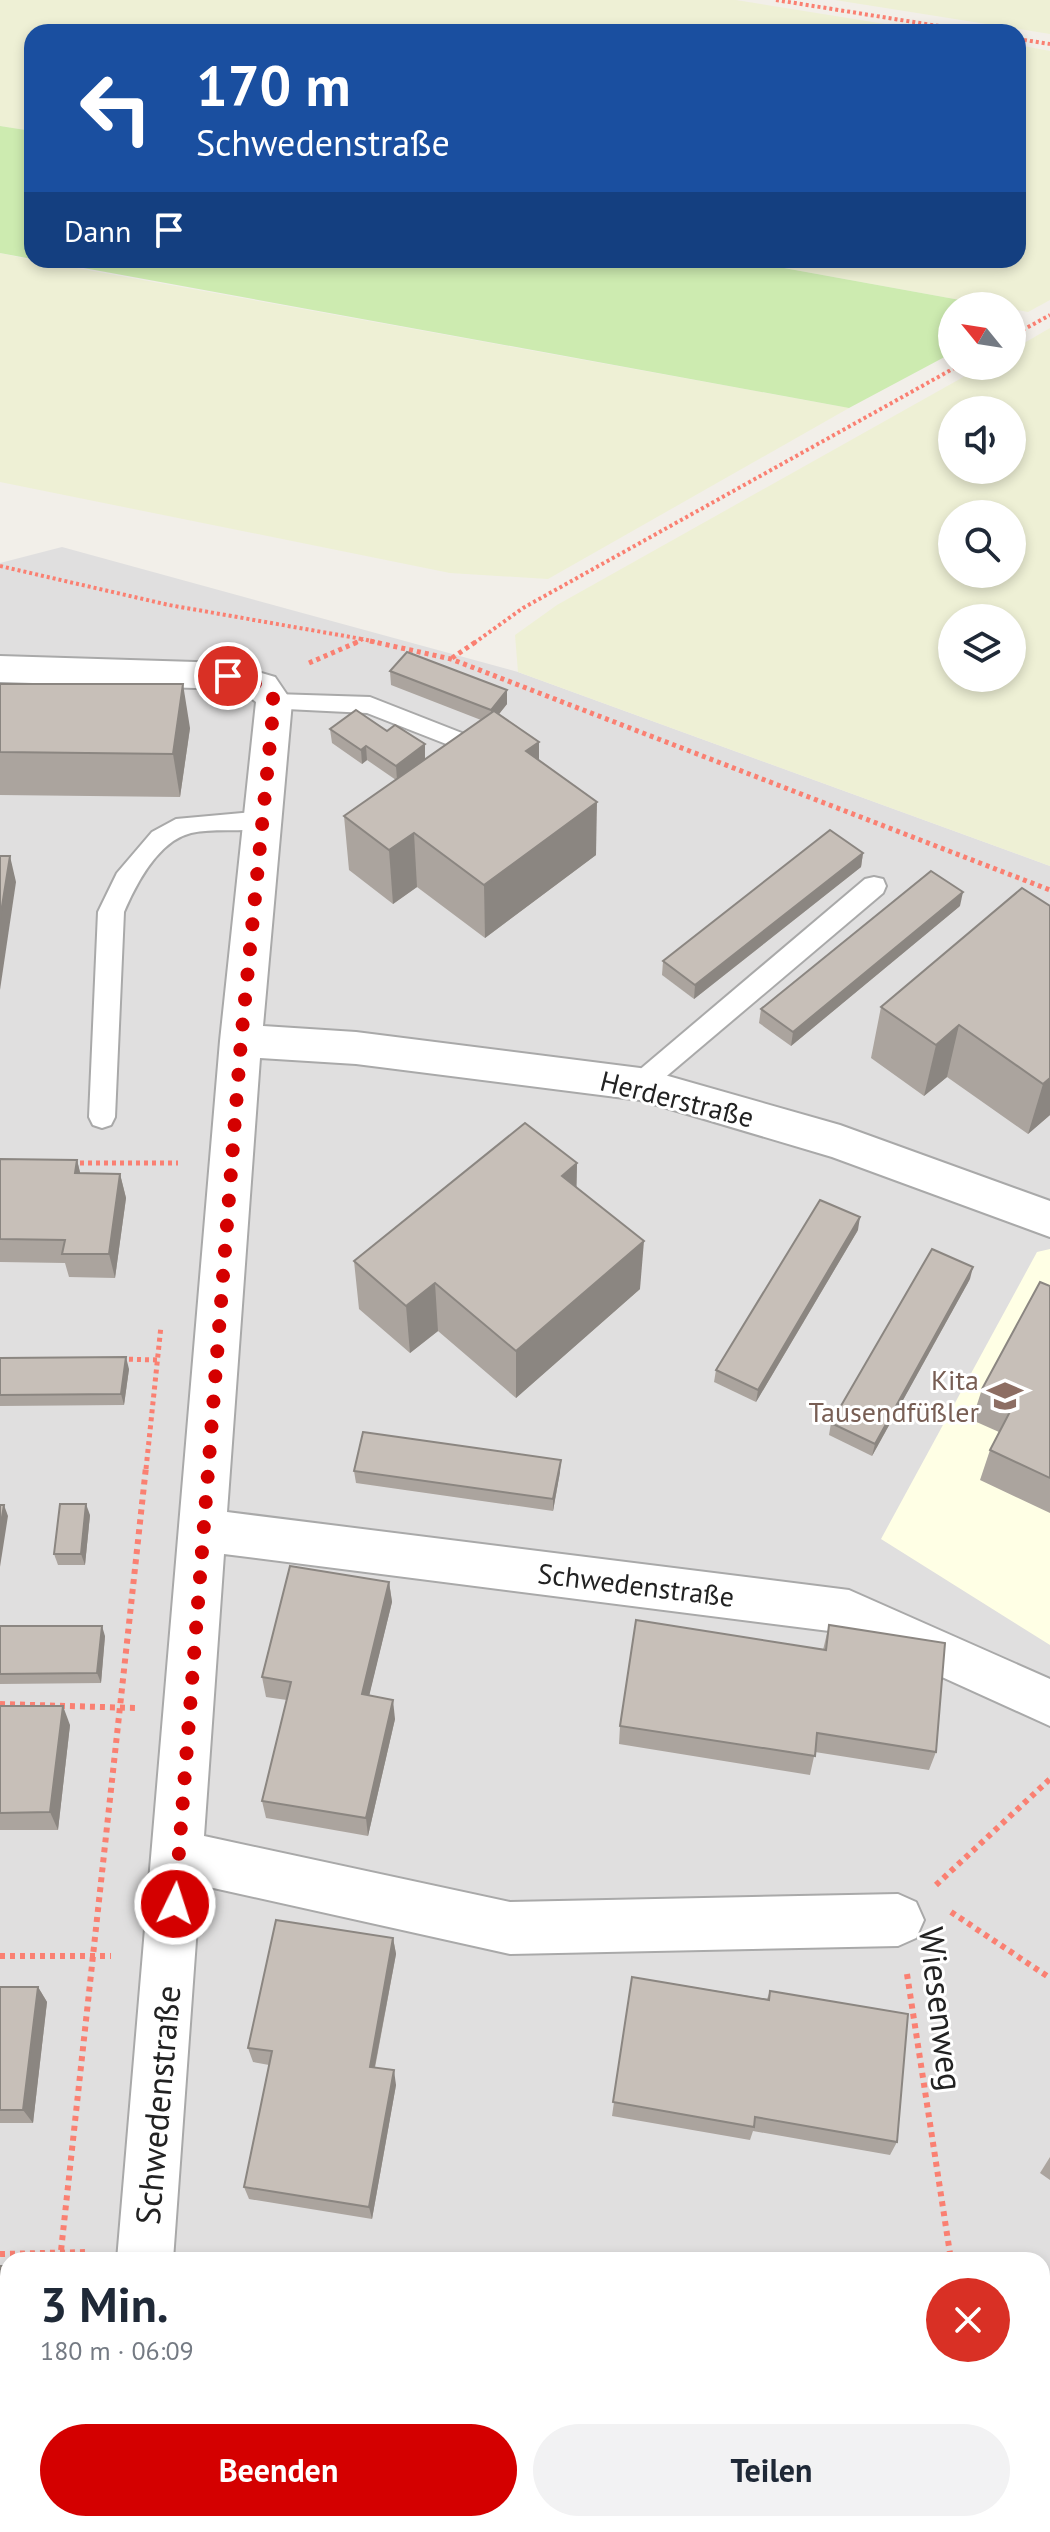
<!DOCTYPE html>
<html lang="de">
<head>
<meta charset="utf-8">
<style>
  :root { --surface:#fff; --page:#f2f2f3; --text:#1f2937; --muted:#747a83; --accent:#d40000 }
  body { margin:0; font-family:"PT Sans",sans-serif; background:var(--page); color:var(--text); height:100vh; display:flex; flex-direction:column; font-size:30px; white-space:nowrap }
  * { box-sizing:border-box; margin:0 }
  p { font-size:26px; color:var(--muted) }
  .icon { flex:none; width:44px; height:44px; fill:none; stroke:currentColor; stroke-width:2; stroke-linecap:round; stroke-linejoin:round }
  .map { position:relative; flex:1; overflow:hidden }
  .side { position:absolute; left:0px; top:2252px; width:1050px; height:280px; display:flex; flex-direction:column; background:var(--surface); border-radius:24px 24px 0 0; box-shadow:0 4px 12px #0003 }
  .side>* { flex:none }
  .banner { position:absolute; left:24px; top:24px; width:1002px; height:244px; border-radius:24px; box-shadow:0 4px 12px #0003; background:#1a4fa0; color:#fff; overflow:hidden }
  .needle { width:52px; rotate:300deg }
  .buttons { position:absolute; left:938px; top:292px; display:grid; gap:16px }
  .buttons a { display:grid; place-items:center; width:88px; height:88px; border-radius:50%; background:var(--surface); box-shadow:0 4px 12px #0003; font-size:40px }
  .pin { position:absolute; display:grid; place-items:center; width:68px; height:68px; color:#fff; margin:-34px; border:4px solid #fff; border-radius:50%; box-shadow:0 2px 8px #0007 }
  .me { position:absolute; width:88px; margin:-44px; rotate:4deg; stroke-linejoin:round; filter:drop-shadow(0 0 6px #0008) }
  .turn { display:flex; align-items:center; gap:28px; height:168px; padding:0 40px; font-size:36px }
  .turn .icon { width:104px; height:104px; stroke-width:2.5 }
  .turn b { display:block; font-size:56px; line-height:68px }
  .then { display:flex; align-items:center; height:76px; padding:0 40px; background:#0003; gap:16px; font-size:30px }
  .round { display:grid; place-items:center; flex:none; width:84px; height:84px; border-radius:42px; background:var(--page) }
  .headline { display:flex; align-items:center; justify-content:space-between; height:136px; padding:0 40px }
  h1 { font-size:48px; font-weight:600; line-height:60px }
  .button { display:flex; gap:16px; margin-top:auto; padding:16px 40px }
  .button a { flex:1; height:92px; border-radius:48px; background:var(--accent); color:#fff; font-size:32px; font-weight:600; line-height:92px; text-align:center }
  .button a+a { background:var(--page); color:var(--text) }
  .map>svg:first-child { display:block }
  .residential { fill:#e0dfdf; fill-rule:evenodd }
  .education { fill:#ffffe5 }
  .farmland { fill:#eef0d5; fill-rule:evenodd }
  .grass { fill:#cdebb0 }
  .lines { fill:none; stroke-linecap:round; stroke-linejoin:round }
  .lane-casing { stroke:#a9a9a9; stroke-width:4 }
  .street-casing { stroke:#a9a9a9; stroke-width:4 }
  .path-far2 { stroke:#fa8072; stroke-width:4; stroke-dasharray:3 3; stroke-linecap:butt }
  .path-far1 { stroke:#fa8072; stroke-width:5; stroke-dasharray:4 4; stroke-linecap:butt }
  .path { stroke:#fa8072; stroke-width:6; stroke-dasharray:5 5; stroke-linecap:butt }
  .lane { fill:#fff; fill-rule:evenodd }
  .street { fill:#fff; fill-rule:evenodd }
  .wall { fill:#aba49e }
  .shaded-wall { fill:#8b8681 }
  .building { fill:#c7bfb8; stroke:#8b8681; stroke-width:2 }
  .route { stroke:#d40000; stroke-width:14; stroke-dasharray:0 25.2 }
  .labels { text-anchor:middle; stroke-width:6; stroke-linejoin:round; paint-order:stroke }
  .street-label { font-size:28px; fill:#222; stroke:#fff }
  .education-label { font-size:28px; fill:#785e54; stroke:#fff; text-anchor:end }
  .near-street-label { font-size:34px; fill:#222; stroke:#fff }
</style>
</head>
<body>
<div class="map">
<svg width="1050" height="2532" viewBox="0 0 1050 2532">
  <rect width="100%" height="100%" fill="#f2efe9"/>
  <path class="residential" d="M 62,547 L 518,672 L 1050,866 L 1050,2532 L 0,2532 L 0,563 ZM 8,2260 L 1042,2260 L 1042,2524 L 8,2524 Z"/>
  <polygon class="education" points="1050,1249 1050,1645 881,1539 1037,1252"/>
  <g class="farmland">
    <polygon points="0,0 736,0 935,32 32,32 32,131 0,126"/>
    <polygon points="835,0 1050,0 1050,34"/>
    <polygon points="1018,45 1050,51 1050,300 1028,312 1012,309 1012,306 993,306 740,260 1018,260"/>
    <polygon points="0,253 32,260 849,408 548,579 450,573 0,482"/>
    <path d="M 1050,328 L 1050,866 L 518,672 L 515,635 L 557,605 L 983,366 L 1012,366 L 1012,350 ZM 1012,410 L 1012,470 L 952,470 L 952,410 ZM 1012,514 L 1012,574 L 952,574 L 952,514 ZM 1012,618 L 1012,678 L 952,678 L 952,618 Z"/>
  </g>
  <g class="grass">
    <polygon points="0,126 32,131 32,259 0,253"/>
    <polygon points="40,260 740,260 993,306 952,306 952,353 849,408"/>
  </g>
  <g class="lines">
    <g class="lane-casing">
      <g id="lane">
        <polygon points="274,694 370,697 467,735 471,741 467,747 459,749 367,713 266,708 262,702 266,696"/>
        <path d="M 263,811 L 272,814 L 275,820 L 272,826 C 246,834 217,827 191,833 C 158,841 136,884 124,912 L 115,1117 L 111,1125 L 102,1128 L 93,1125 L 89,1117 L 98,912 L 117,873 L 152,832 L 176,819 Z"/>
        <polygon points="874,877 883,879 886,886 883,893 649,1091 640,1094 631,1091 627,1084 631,1077 865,879"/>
      </g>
    </g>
    <g class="street-casing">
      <g id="street">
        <polygon points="0,656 228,663 275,677 292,702 263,1026 356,1032 640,1068 840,1125 1050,1201 1050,1237 832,1157 640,1100 356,1064 260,1058 227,1512 849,1590 1050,1679 1050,1726 845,1633 224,1554 204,1836 510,1902 898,1894 916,1902 924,1920 916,1938 898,1946 510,1954 200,1885 173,2260 117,2260 220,1041 256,702 243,692 228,689 0,682"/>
        <polygon points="89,2524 149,2524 148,2532 88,2532"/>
      </g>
    </g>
    <g class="path-far2">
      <polyline points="776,0 976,32"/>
      <polyline points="1018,39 1050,44"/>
      <polyline points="1012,336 1050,315"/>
      <polyline points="0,566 169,605 362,639"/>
      <polyline points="355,643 363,639 379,643"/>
      <polyline points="474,643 523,608 958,366"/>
    </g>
    <g class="path-far1">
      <polyline points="370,641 451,659 1050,890"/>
      <polyline points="452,658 477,641"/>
      <polyline points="309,663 360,641"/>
      <polyline points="72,1163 178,1163"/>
      <polyline points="121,1359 159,1360"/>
      <polyline points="146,1469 161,1326"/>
    </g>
    <g class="path">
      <polyline points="0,1704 135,1708"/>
      <polyline points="936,1885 1050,1779"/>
      <polyline points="951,1912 1050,1978"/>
      <polyline points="0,1956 111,1956"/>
      <polyline points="907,1974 951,2260"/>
      <polyline points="0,2254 88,2252"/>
      <polyline points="60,2260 146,1467"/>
      <polyline points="33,2524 33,2532"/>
      <polyline points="993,2524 994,2532"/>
    </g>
    <use href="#lane" class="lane"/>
    <use href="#street" class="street"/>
  </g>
  <g class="wall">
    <polygon points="390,671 507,704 499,714 539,742 539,760 596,855 485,938 417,887 393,904 349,870 344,816 396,780 367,760 362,764 332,743 330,729 387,731 425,744 425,759 481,720 391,685"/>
    <polygon points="0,684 190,728 180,797 0,795"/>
    <polygon points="863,853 861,867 694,999 662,975 663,961"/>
    <polygon points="960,906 791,1046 759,1023 761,1009"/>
    <polygon points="1050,906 1050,1115 1028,1134 947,1077 924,1096 871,1058 881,1007"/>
    <polygon points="0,1159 77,1160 80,1173 120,1174 126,1198 115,1278 69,1277 65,1263 0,1262"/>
    <polygon points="577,1163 576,1188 640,1289 516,1398 438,1331 410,1353 359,1309 354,1261"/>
    <polygon points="858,1230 756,1402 714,1382 716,1370"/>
    <polygon points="970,1279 872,1456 829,1435 831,1423"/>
    <polygon points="1050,1286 1050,1513 980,1480 990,1450 999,1432 972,1420 982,1389"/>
    <polygon points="0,1358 129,1369 124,1405 0,1406"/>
    <polygon points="354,1471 560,1472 553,1511 356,1483"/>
    <polygon points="90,1515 85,1565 58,1565 54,1554"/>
    <polygon points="389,1582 392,1602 369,1695 395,1719 368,1836 266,1818 262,1801 287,1700 266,1697 262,1677"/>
    <polygon points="829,1625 936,1752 929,1770 815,1752 810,1775 619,1744 620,1726 823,1650"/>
    <polygon points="0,1626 105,1636 101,1683 0,1684"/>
    <polygon points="0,1706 70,1725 58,1830 0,1830"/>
    <polygon points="393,1938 396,1954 375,2068 396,2085 372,2219 249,2199 244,2187 269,2065 253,2062 248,2048"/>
    <polygon points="632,1977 767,1999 770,1991 897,2142 890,2155 753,2131 750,2140 612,2116"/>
    <polygon points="0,1987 38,1987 47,2002 33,2123 0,2123"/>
    <polygon points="1050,2157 1050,2180 1040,2173"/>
    <rect x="0" y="2266" width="8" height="66"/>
    <polygon points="235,2524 374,2524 373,2532 248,2532 248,2528 237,2526"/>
  </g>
  <g class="shaded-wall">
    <polygon points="183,684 190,728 180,797 173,754"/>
    <polygon points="507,690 507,704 491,724 491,710"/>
    <polygon points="539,742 539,796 526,751"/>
    <polygon points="425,744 425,759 397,780 396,766"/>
    <polygon points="366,746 367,760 362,764 361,750"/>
    <polygon points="597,802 596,855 485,938 484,885"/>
    <polygon points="414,833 417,887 393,904 389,850"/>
    <polygon points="863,853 861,867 694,999 695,985"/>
    <polygon points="10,856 16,882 0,990 0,919"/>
    <polygon points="963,892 960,906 791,1046 793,1032"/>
    <polygon points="959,1025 947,1077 924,1096 936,1045"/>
    <polygon points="1050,1078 1050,1115 1028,1134 1043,1084"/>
    <polygon points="77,1160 83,1184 75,1173"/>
    <polygon points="577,1163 576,1213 562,1176"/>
    <polygon points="120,1174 126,1198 115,1278 109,1254"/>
    <polygon points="860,1217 858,1230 756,1402 758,1390"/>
    <polygon points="644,1241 640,1289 516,1398 516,1351"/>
    <polygon points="973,1267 970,1279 872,1456 875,1444"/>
    <polygon points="435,1283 438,1331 410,1353 406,1306"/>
    <polygon points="126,1357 129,1369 124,1405 121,1394"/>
    <polygon points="561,1460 560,1472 553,1511 553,1499"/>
    <polygon points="86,1504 90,1515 85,1565 81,1554"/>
    <polygon points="4,1505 8,1516 0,1567 0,1529"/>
    <polygon points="389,1582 392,1602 365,1713 362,1694"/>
    <polygon points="102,1626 105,1636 101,1683 97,1673"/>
    <polygon points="393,1700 395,1719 368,1836 366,1818"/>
    <polygon points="63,1706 70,1725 58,1830 50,1812"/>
    <polygon points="393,1938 396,1954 372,2081 370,2067"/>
    <polygon points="38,1987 47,2002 33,2123 23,2110"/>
    <polygon points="394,2070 396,2085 372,2219 369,2207"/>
    <polygon points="5,2433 8,2436 8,2454 0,2518 0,2470"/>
    <polygon points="370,2524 374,2524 373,2532 369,2532"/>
  </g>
  <g class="building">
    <polygon points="407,652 507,690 491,710 390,671"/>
    <polygon points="0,684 183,684 173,754 0,752"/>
    <polygon points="356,710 387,731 395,725 425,744 396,766 366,746 361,750 330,729"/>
    <polygon points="494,711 539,742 526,751 597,802 484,885 414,833 389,850 344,816"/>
    <polygon points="830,830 863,853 695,985 663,961"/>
    <polygon points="0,856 10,856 0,919"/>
    <polygon points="931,871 963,892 793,1032 761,1009"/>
    <polygon points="1022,888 1050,906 1050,1078 1043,1084 959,1025 936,1045 881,1007"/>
    <polygon points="525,1123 577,1163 562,1176 644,1241 516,1351 435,1283 406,1306 354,1261"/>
    <polygon points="0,1159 77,1160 75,1173 120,1174 109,1254 62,1254 65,1240 0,1239"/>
    <polygon points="820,1200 860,1217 758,1390 716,1370"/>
    <polygon points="932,1249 973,1267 875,1444 831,1423"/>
    <polygon points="1040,1282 1050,1286 1050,1478 990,1450 1014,1404 982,1389"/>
    <polygon points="126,1357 121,1394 0,1395 0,1358"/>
    <polygon points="363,1432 561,1460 553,1499 354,1471"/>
    <polygon points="60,1504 86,1504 81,1554 54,1554"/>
    <polygon points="0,1505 4,1505 0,1529"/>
    <polygon points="290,1566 389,1582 362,1694 393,1700 366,1818 262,1801 291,1682 262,1677"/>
    <polygon points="636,1620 826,1650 829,1625 945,1643 936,1752 817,1733 815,1756 620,1726"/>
    <polygon points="0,1626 102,1626 97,1673 0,1674"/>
    <polygon points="0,1706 63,1706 50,1812 0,1813"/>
    <polygon points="276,1920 393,1938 370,2067 394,2070 369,2207 244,2187 272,2051 248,2048"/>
    <polygon points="632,1977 769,2000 770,1991 908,2014 897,2142 755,2117 754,2127 613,2102"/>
    <polygon points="0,1987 38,1987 23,2110 0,2110"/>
    <rect x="0" y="2266" width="8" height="60"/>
    <polygon points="0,2433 5,2433 0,2470"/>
    <polygon points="249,2524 370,2524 369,2532 248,2532"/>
    <polygon points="625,2524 941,2524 940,2532 624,2532"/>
  </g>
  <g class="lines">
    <polyline class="route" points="175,1904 241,1041 274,702 271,692 247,679 228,676"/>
  </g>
  <defs>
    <g id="school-bare" transform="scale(2.76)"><path d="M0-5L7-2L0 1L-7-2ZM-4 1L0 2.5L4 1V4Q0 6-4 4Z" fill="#8d6e63" stroke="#fff" stroke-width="2.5" paint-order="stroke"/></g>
  </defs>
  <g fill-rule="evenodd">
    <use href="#school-bare" x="1005" y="1396"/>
  </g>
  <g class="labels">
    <g class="street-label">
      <text transform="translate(677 1099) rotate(14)" y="10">Herderstraße</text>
      <text transform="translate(636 1585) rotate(7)" y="10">Schwedenstraße</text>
    </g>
    <g class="education-label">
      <text x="979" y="1390">Kita<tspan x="979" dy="32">Tausendfüßler</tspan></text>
    </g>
    <g class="near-street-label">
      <text transform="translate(941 2009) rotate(83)" y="12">Wiesenweg</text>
      <text transform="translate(158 2105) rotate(-85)" y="12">Schwedenstraße</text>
    </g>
  </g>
</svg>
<div class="buttons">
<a><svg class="needle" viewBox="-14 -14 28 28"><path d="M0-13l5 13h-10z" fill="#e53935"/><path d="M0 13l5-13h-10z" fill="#747a83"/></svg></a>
<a><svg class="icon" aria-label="sound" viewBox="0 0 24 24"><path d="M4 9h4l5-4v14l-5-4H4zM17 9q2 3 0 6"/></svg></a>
<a><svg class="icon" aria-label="search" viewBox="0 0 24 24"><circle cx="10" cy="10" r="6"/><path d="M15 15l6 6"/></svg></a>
<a><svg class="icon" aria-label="layers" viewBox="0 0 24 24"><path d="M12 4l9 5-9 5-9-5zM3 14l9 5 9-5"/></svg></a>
</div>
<div class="pin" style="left:228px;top:676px;background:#d93025"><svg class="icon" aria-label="arrive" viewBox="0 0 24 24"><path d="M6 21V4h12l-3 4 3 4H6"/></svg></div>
<svg class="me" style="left:175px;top:1904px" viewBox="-20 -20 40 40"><circle r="17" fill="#d40000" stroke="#fff" stroke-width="3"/><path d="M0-11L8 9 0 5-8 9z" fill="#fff"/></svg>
<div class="banner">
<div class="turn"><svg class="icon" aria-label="left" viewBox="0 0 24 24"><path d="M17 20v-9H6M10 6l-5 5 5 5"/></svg><div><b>170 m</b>Schwedenstraße</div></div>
<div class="then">Dann<svg class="icon" aria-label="arrive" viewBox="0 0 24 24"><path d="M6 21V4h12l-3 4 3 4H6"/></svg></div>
</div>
<section class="side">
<div class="headline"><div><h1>3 Min.</h1><p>180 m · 06:09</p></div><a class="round" style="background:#d93025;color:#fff"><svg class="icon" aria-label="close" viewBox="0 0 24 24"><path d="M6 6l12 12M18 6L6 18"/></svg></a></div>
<div class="button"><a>Beenden</a><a>Teilen</a></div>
</section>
</div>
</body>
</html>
